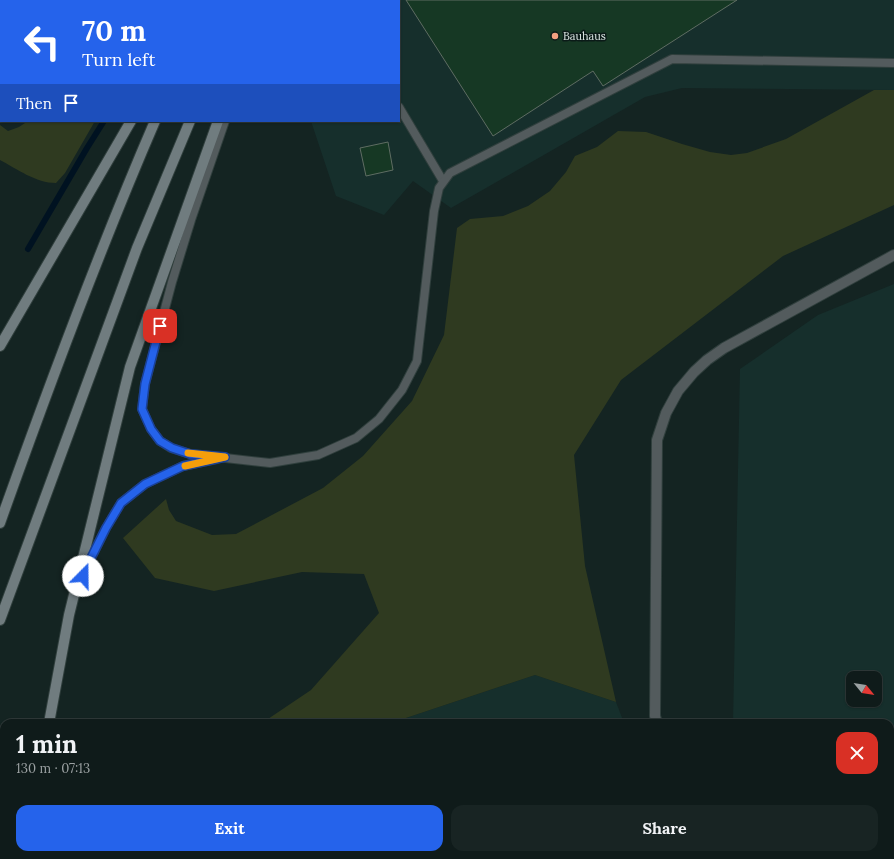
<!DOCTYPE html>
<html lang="en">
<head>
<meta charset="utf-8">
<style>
  :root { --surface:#0f1b1a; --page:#182423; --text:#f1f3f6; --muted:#9ba1a2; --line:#2f3939; --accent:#2563eb }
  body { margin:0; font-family:Lora,serif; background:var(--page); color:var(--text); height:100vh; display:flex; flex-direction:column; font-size:15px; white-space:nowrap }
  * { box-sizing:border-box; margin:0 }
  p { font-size:13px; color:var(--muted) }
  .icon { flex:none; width:22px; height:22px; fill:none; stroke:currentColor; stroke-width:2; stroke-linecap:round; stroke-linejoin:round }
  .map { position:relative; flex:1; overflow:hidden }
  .panel { position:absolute; left:0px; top:719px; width:894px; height:140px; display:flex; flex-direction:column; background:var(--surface); border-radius:12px 12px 0 0; box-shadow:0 1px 3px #0004,0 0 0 1px var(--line) }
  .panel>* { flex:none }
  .hud { position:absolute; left:0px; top:0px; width:400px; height:122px; box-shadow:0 1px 3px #0004,0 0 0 1px var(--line); background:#2563eb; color:#fff; overflow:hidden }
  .needle { width:26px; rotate:120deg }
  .buttons { position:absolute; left:846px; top:671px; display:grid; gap:8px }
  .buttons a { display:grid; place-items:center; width:36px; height:36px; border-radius:8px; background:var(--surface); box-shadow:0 1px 3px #0004,0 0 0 1px var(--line); font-size:20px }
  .pin { position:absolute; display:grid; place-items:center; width:34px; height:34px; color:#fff; margin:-17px; border-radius:8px; box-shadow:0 2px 6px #0006 }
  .me { position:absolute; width:44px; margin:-22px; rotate:22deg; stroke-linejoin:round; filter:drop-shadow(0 0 3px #0008) }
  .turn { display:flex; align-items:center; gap:14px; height:84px; padding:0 16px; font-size:18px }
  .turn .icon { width:52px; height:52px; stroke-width:2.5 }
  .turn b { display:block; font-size:28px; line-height:34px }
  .then { display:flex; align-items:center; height:38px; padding:0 16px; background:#0003; gap:8px; font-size:15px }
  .round { display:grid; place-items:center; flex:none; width:42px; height:42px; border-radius:12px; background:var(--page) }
  .head { display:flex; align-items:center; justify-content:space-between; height:68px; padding:0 16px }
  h1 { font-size:24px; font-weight:800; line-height:30px }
  .primary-button { display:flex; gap:8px; margin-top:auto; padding:8px 16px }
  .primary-button a { flex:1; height:46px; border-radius:12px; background:var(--accent); color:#fff; font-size:16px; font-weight:800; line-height:46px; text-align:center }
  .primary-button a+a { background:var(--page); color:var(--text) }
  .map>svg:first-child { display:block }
  .built { fill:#162f2c; fill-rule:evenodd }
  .green { fill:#2f3a20 }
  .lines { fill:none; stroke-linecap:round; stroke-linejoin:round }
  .stream { stroke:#001221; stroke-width:6 }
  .building { fill:#163824; stroke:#5f6d63 }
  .service-casing { stroke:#303f3d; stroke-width:10 }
  .minor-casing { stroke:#303f3d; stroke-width:12 }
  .secondary-casing { stroke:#303f3d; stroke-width:12 }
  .service { stroke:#535b5d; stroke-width:8 }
  .minor { stroke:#535b5d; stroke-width:10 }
  .secondary { stroke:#707c7f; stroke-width:10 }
  .route-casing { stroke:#184099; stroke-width:10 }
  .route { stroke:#2563eb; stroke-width:7 }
  .slow { stroke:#f59e0b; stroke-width:7 }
  .poi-dot { fill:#f2a080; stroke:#0b1b18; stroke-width:1.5 }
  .labels { text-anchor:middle; stroke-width:3; stroke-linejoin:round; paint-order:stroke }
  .poi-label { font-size:11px; fill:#dee8e6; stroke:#0b1b18; text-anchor:start }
</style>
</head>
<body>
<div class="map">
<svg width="894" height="859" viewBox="0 0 894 859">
  <rect width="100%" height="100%" fill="#142422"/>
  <g class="built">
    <polygon points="332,0 894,0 894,90 682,88 645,97 451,208 413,181 384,215 336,196 311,121 399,121 399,1 332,1"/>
    <path d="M 894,284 L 894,859 L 236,859 L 245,855 L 890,855 L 890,723 L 733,723 L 740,369 L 818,315 ZM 853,678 L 875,678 L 875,700 L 853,700 Z"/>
    <polygon points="535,675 616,702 624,723 391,723"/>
  </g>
  <g class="green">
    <polygon points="0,0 145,0 1,1 0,108"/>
    <polygon points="874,90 894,90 894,205 783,256 621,380 574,455 585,566 616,702 535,675 391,723 262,723 311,690 379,613 364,574 302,572 214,591 155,578 123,538 166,499 169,510 176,521 212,535 236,534 323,488 363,456 412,401 444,335 457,228 470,219 503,216 528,206 550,191 566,172 575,156 597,147 618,131 646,132 682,144 710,152 731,155 747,153 786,139"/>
    <path d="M 28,121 L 95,121 L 65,173 L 56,183 C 36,183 17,169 0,160 L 0,125 L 8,131 L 19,127 Z"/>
  </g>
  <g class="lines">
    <g class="stream">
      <polyline points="170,1 171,0"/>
      <polyline points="286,1 286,0"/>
      <polyline points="28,249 87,148 104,121"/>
    </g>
  </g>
  <g class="building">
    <polygon points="406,0 737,0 603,86 593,71 493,136"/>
    <polygon points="388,142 393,170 366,176 360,148"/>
    <polygon points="416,855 416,859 380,859 380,857"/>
    <polygon points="494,855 653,855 654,859 494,859"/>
  </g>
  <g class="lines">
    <g class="service-casing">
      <g id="service">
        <polyline points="361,1 361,0"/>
        <polyline points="399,107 443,181"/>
        <polyline points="225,121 191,220 172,282 145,384 142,409 151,429 160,441 171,448 190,454 270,463 318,455 356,438 379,419 402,390 417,361 434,211 439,188 450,173 672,59 894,63"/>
        <polyline points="81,581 88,564 106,528 121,503 145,484 183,466 217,459"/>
        <polyline points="434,855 435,859"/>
        <polyline points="355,859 357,855"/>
      </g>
    </g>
    <g class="minor-casing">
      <g id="minor">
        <polyline points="657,723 655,716 657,440 666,413 678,391 694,372 707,360 724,348 894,255"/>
        <polyline points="706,855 707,859"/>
      </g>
    </g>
    <g class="secondary-casing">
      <g id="secondary">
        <polyline points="206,1 207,0"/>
        <polyline points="248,1 249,0"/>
        <polyline points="264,1 264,0"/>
        <polyline points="0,346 131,121"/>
        <path d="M 0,523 C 48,388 98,253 155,121"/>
        <polyline points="0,620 137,248 190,121"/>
        <polyline points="49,723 69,615 130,367 218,121"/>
        <polyline points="24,859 25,855"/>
      </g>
    </g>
    <use href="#service" class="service"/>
    <use href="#minor" class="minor"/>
    <use href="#secondary" class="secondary"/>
  </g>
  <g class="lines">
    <g class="route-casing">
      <polyline id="route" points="83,576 88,564 106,528 121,503 145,484 183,466 225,457 190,454 172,448 160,441 151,429 142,409 145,384 160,326"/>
    </g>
    <use href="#route" class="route"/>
    <polyline class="slow" points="185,466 225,457 188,453"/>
  </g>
  <circle class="poi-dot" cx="555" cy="36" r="4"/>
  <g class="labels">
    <g class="poi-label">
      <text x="563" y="40">Bauhaus</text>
    </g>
  </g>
</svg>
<div class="buttons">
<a><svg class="needle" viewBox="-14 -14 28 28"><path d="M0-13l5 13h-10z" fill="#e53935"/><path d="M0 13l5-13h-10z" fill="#9ba1a2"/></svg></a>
</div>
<div class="pin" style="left:160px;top:326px;background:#d93025"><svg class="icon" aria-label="arrive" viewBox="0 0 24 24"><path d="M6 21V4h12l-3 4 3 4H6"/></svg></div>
<svg class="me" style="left:83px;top:576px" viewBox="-20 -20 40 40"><circle r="19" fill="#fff"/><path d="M0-13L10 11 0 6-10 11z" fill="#2563eb"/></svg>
<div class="hud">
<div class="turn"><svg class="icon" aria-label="left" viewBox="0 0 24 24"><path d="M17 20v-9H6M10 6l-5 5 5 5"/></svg><div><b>70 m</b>Turn left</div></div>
<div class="then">Then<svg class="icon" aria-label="arrive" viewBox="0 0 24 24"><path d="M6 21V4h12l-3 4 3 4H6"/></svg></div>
</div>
<section class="panel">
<div class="head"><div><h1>1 min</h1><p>130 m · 07:13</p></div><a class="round" style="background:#d93025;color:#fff"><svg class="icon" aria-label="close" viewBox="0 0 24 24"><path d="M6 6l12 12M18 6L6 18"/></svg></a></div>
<div class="primary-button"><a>Exit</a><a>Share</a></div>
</section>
</div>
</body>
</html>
